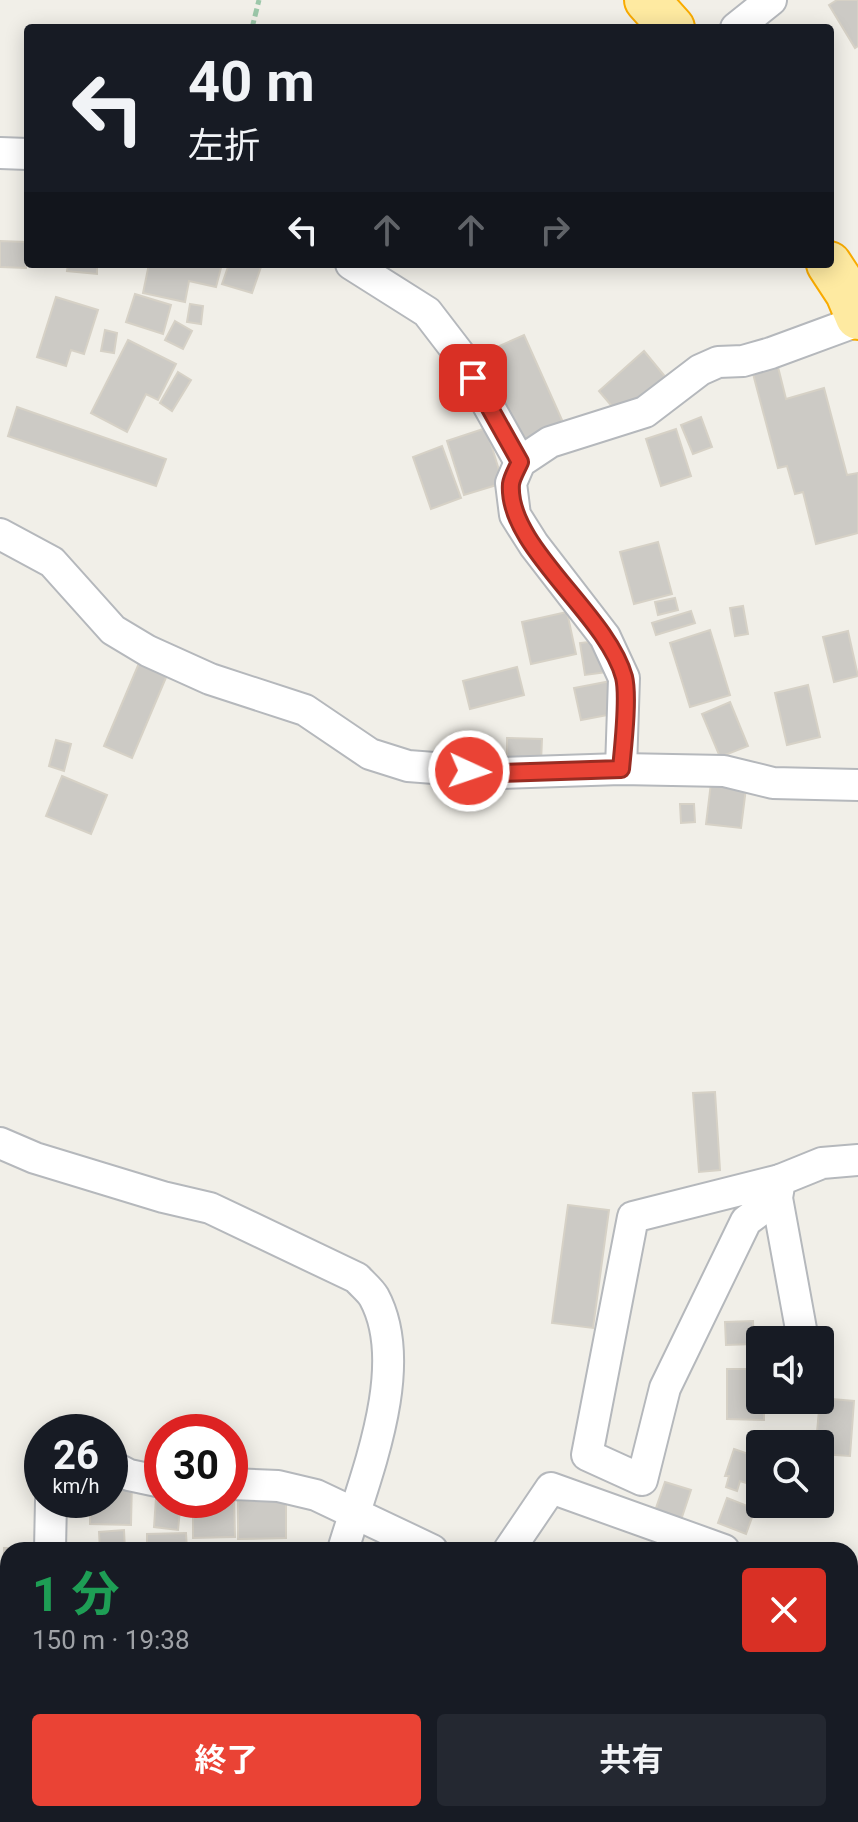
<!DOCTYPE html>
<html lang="ja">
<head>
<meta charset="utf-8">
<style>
  :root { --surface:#171b24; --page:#242831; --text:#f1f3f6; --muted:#9ea1a6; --accent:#ea4335 }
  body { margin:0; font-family:Roboto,"Noto Sans JP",sans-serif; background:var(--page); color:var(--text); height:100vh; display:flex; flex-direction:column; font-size:30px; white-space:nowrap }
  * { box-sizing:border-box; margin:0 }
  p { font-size:26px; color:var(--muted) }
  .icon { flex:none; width:44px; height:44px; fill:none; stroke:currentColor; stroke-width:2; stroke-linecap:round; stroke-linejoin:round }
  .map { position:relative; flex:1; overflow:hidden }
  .side { position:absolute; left:0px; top:1542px; width:858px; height:280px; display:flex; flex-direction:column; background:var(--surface); border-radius:24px 24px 0 0; box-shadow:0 4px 20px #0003 }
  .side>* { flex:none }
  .guide { position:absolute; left:24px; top:24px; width:810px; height:244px; border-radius:8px; box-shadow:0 4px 20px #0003; background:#171b24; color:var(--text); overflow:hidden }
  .tools { position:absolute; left:746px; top:1326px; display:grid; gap:16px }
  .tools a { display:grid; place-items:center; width:88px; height:88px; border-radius:8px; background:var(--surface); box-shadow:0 4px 20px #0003; font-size:40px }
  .speed { position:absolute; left:24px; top:1414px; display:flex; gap:16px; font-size:40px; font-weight:700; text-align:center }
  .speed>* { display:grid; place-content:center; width:104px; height:104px; border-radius:50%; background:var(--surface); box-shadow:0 4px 20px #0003; line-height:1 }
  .speed small { font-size:20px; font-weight:400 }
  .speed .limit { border:12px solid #d22; background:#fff; color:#111 }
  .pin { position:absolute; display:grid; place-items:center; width:68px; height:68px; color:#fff; margin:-34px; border-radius:16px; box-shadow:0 4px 12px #0006 }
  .me { position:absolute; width:88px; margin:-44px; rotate:93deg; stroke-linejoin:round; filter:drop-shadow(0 0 6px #0008) }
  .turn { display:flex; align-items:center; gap:28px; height:168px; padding:0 32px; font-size:36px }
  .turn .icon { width:104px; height:104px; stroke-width:2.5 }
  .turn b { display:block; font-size:56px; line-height:68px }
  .lanes { display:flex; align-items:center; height:76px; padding:0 32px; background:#0003; justify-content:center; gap:40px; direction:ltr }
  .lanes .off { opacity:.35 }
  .round { display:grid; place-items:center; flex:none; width:84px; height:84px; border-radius:8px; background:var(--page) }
  .headline { display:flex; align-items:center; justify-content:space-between; height:136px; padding:0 32px }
  h1 { font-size:48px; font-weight:700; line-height:60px; color:#1e9e55 }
  .action { display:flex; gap:16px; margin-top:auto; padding:16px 32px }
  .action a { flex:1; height:92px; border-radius:8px; background:var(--accent); color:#fff; font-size:32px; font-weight:700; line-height:92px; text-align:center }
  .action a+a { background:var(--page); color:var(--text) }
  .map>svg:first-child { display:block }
  .building { fill:#cccac5; stroke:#d6d1c6; stroke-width:2 }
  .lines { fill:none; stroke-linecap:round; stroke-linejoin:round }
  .minor-casing { stroke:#b5b8bc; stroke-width:34 }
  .trunk-casing { stroke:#f9ab00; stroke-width:48 }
  .path { stroke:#9cc7a9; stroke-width:5; stroke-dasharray:8 4; stroke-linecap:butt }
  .minor { stroke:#fff; stroke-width:30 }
  .trunk { stroke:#feeaa1; stroke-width:44 }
  .route-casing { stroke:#982c22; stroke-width:20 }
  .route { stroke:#ea4335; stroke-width:14 }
</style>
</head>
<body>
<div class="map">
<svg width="858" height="1822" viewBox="0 0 858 1822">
  <rect width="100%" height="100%" fill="#f1efe8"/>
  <g class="building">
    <polygon points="837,0 858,0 858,46 855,48 829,5"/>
    <polygon points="0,241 26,242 26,268 0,267"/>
    <polygon points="68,264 97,264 97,274 67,271"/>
    <polygon points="149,264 222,264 216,287 189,281 185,302 143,293"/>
    <polygon points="229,264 262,264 252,293 222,284"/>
    <polygon points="135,294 171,305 163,334 126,322"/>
    <polygon points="56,297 98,310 84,354 71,350 66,366 37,357"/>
    <polygon points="190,304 203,306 201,324 187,322"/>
    <polygon points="175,321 192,331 183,349 165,340"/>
    <polygon points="105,330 117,333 114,353 101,351"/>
    <polygon points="524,335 566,429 521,449 479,355"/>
    <polygon points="128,340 176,364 158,400 146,394 127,432 91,413"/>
    <polygon points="644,351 667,379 622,418 599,391"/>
    <polygon points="777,363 786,399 824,388 847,475 858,473 858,533 816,544 803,492 795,494 787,466 778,468 752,370"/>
    <polygon points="178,372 191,380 172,411 160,403"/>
    <polygon points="17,407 166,459 156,486 8,436"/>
    <polygon points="701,417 712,447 693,454 681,425"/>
    <polygon points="486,428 503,483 464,495 447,441"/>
    <polygon points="676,429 691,476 661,486 646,439"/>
    <polygon points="442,446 461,498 431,509 413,457"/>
    <polygon points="658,542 672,594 634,604 620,552"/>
    <polygon points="675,598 678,610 658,615 655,602"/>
    <polygon points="743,606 748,634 735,636 730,608"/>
    <polygon points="691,611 695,623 656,635 652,623"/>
    <polygon points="567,612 576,654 531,664 522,622"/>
    <polygon points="710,630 730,695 690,707 670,643"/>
    <polygon points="848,631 858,676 834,682 823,637"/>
    <polygon points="604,640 608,672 585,675 580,643"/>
    <polygon points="142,656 170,668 132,758 104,746"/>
    <polygon points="517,667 524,695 470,709 463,681"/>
    <polygon points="611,681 618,713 581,720 574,688"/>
    <polygon points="808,685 820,737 787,745 775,693"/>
    <polygon points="730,702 748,746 720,757 702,714"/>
    <polygon points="507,738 542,739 541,763 507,763"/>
    <polygon points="56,740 71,744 64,771 49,766"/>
    <polygon points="62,776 107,795 91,834 46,816"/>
    <polygon points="711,783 746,788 741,828 706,824"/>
    <polygon points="680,804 694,804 695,822 681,823"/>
    <polygon points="715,1092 720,1170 699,1172 693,1093"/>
    <polygon points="568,1205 609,1210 593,1328 552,1323"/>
    <polygon points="753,1321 754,1344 726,1345 725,1322"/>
    <polygon points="727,1369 760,1369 760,1400 764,1400 764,1420 727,1419"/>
    <polygon points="820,1398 854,1401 850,1456 820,1454 820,1444 816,1444"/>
    <polygon points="734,1449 760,1458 760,1474 756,1486 740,1481 737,1491 726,1487 729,1476 725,1476"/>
    <polygon points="110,1480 132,1480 131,1525 90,1524 90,1500 110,1500"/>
    <polygon points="665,1482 691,1490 681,1520 655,1511"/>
    <polygon points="230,1496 234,1496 235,1537 193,1538 193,1500 230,1500"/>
    <polygon points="156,1498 181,1500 178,1530 154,1527"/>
    <polygon points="727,1498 755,1509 746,1534 718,1523"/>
    <polygon points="238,1501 286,1501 286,1538 238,1539"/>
    <polygon points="124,1530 125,1550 100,1550 99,1532"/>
    <polygon points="186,1533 187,1550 147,1550 147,1534"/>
    <polygon points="199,1546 247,1547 246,1550 199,1550"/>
    <polygon points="4,1548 36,1548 8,1550 8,1608 3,1608"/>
    <rect x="0" y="1620" width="8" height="50"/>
    <rect x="0" y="1757" width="8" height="27"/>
    <rect x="63" y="1816" width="42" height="6"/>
  </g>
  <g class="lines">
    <g class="minor-casing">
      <g id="minor">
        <polyline points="736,28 771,0"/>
        <polyline points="0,153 28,154"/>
        <polyline points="351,264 427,312 460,355 520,462"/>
        <polyline points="0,534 52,562 113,630 148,651 210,679 305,710 370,754 408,766 500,773 621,769 724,771 773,783 858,785"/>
        <polyline points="621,769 624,678 605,637 534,545 515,515 511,483 520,462 550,442 645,412 700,370 718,362 743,361 771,353 858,321"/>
        <path d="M 0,1143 L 35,1158 L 163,1197 L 210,1208 L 357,1278 C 362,1284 370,1290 374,1297 C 412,1367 364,1479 343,1550"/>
        <polyline points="777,1198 746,1221 665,1388 642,1480 587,1455 633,1217 780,1180"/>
        <polyline points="803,1340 777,1198 780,1180 822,1163 858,1160"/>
        <polyline points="110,1465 129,1475 162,1482"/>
        <polyline points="230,1484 278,1486 316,1495 432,1550"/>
        <polyline points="50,1550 51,1500"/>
        <polyline points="509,1550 551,1488 724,1550"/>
        <polyline points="850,1594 858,1596"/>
        <polyline points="356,1814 359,1822"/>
        <polyline points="46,1822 46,1814"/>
      </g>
    </g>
    <g class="trunk-casing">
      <g id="trunk">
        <polyline points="647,0 672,28"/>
        <polyline points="829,264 848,293 858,317"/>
      </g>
    </g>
    <polyline class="path" points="252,28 259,0"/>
    <use href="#minor" class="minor"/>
    <use href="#trunk" class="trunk"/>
  </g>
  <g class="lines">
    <g class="route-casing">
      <path id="route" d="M 469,771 L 500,773 L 621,769 C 623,747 629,697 624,677 C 607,614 506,546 511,484 C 512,477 517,469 520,462 L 473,378"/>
    </g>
    <use href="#route" class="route"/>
  </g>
</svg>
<div class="tools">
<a><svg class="icon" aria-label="sound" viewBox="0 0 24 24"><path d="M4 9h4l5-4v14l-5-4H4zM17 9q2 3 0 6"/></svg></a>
<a><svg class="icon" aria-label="search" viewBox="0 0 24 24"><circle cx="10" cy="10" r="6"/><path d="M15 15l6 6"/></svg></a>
</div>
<div class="speed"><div>26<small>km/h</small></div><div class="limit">30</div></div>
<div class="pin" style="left:473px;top:378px;background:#d93025"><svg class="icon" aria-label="arrive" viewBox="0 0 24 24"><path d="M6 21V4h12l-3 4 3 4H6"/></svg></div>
<svg class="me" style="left:469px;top:771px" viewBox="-20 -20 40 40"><circle r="17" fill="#ea4335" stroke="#fff" stroke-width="3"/><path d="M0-11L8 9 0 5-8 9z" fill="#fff"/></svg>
<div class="guide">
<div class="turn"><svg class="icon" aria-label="left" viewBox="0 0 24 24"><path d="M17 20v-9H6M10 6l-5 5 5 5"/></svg><div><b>40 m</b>左折</div></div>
<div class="lanes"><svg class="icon" aria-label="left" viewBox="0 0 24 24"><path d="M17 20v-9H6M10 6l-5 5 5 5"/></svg><svg class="icon off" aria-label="ahead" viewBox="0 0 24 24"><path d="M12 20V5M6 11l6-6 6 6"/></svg><svg class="icon off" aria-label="ahead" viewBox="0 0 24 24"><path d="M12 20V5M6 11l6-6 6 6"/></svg><svg class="icon off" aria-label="right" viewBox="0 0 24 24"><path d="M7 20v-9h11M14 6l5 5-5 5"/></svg></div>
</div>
<section class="side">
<div class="headline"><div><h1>1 分</h1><p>150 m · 19:38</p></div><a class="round" style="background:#d93025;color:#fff"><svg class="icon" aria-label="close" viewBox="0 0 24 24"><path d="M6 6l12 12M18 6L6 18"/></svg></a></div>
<div class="action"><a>終了</a><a>共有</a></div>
</section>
</div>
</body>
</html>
